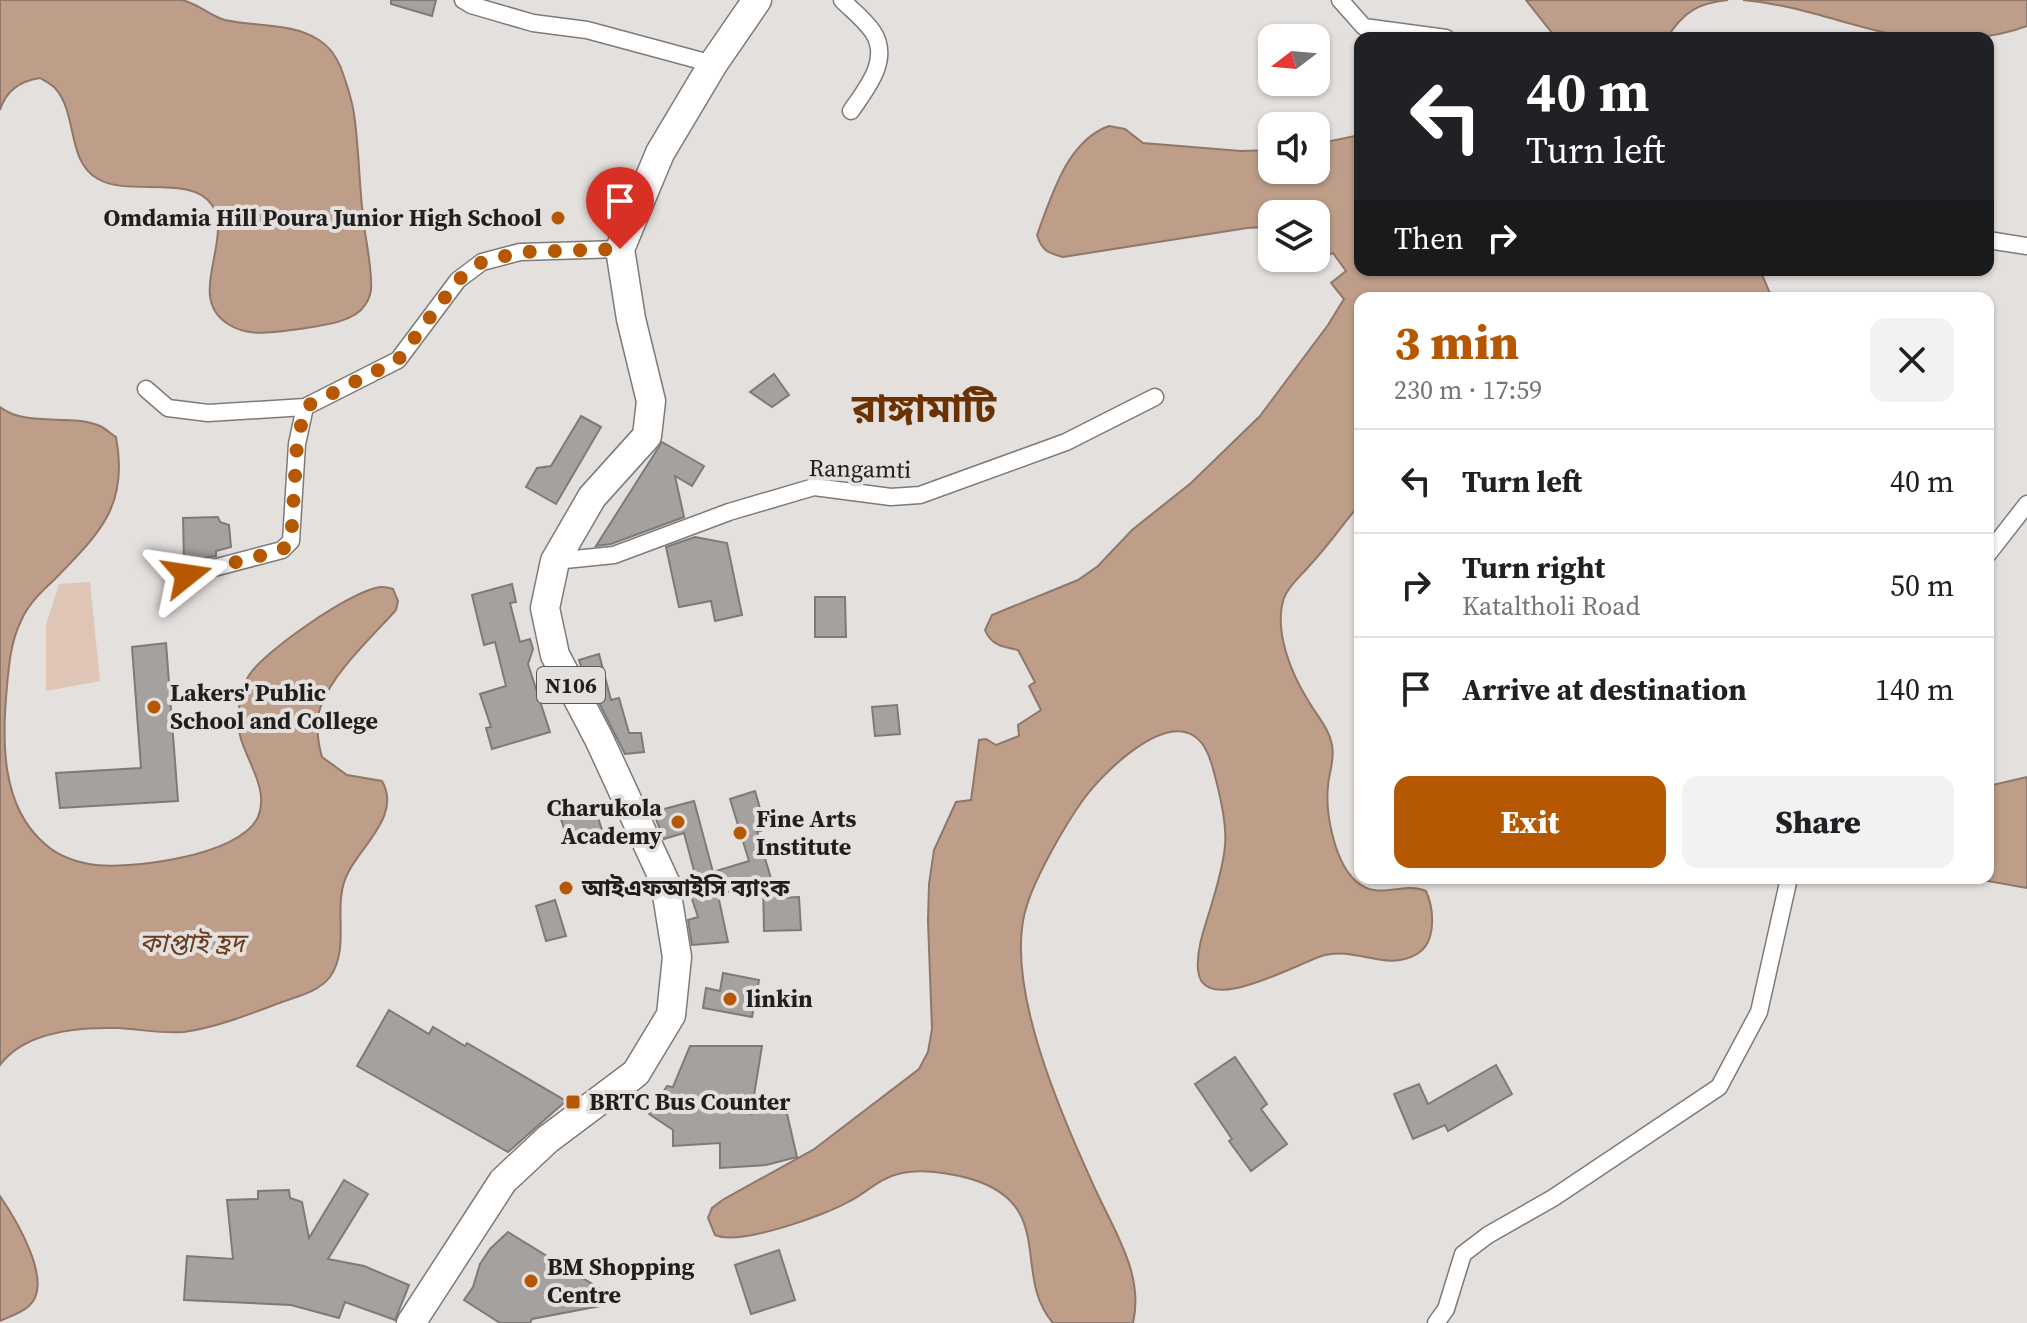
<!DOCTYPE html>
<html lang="en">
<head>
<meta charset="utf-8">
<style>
  :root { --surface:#fff; --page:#f2f2f2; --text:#202124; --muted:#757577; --line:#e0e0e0; --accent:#b55801 }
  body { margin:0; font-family:"Source Serif 4","Noto Sans Bengali",serif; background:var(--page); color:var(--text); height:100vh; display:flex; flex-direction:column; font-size:30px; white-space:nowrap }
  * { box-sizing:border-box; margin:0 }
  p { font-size:26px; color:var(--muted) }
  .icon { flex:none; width:44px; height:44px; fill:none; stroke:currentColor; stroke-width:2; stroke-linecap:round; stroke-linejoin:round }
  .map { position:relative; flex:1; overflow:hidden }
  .sheet { position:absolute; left:1354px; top:292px; width:640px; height:592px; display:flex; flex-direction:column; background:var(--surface); border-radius:16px; box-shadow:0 2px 6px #0004 }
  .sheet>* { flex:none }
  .top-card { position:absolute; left:1354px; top:32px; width:640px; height:244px; border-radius:16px; box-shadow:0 2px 6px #0004; background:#202124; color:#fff; overflow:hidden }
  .needle { width:52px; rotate:254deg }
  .controls { position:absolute; left:1258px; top:24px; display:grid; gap:16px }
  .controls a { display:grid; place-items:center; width:72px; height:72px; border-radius:16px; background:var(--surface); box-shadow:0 2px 6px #0004; font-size:40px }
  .pin { position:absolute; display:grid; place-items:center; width:68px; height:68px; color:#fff; margin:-82px -34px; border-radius:50% 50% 50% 0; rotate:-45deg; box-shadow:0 0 8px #0007 }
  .pin .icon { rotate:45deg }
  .me { position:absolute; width:88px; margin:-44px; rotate:75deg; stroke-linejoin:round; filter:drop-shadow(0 0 6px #0008) }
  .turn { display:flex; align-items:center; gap:28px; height:168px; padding:0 40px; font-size:36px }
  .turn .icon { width:104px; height:104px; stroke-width:2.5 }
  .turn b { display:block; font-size:56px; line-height:68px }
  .then { display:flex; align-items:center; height:76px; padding:0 40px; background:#0003; gap:16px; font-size:30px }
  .round { display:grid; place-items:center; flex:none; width:84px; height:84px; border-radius:16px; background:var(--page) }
  .overview { display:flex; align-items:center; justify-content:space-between; height:136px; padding:0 40px }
  h1 { font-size:48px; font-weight:800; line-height:60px; color:var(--accent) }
  .action { display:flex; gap:16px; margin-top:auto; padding:16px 40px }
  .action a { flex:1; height:92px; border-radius:16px; background:var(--accent); color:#fff; font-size:32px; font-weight:800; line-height:92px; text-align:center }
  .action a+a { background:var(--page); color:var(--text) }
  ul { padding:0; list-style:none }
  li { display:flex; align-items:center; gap:24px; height:104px; padding:0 40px; border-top:2px solid var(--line) }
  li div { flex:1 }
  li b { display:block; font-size:30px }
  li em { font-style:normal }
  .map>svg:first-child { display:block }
  .green { fill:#dec5b6 }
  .water { fill:#be9d89; stroke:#8f7769; stroke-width:2 }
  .building { fill:#a5a19f; stroke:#7d7a78; stroke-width:2 }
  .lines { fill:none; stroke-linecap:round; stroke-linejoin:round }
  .minor-casing { stroke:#7e7a78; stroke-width:19 }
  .trunk-casing { stroke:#7e7a78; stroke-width:31 }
  .minor { stroke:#fff; stroke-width:16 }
  .trunk { stroke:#fff; stroke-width:28 }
  .route { stroke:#b55801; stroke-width:14; stroke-dasharray:0 25.2 }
  .poi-dot { fill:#b55801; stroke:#e4e0de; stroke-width:3 }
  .labels { text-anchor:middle; stroke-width:8; stroke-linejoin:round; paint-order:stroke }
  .shield { fill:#e4e0de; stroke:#5c5958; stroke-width:2 }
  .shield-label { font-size:22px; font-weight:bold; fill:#211f1e }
  .poi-label { font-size:24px; font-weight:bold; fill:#211f1e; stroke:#e4e0de; text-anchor:start }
  .street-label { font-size:24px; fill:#211f1e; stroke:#e4e0de }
  .water-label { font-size:26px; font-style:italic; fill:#6a3c1e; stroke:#e4e0de }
  .town-label { font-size:40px; font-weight:bold; fill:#6c3100; stroke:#e4e0de }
</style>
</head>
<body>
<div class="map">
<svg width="2027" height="1323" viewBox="0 0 2027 1323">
  <rect width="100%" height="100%" fill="#e4e0de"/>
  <polygon class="green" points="90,582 100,681 46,691 46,625 59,584"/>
  <g class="water">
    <path d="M 0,0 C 42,0 85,0 127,0 C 145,0 164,0 181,0 C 196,2 210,16 225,20 C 256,27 291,22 319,40 C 329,46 336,56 341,68 C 346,82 352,99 354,114 C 359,148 359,183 363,216 C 365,238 371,261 371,282 C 372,291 370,298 365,305 C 354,323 318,326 299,329 C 276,332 249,338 228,324 C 185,297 234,240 212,205 C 192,174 129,197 98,179 C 66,161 78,113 55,88 C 51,84 45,81 40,78 C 20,81 6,90 0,110 Z"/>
    <path d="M 1526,0 L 1728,0 C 1698,3 1683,12 1667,38 L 1556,38 Z"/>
    <path d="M 1743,0 L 2027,0 L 2027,26 C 1994,39 1940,43 1905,37 C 1850,27 1801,5 1743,0 Z"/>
    <path d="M 1109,126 L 1125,129 L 1143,143 L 1241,151 L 1272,150 L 1272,170 L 1316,170 L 1316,144 L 1360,135 L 1360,270 L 1760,270 L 1772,298 L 1360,298 L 1360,504 C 1343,524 1328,546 1310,565 C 1301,576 1289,585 1284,598 C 1273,631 1292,675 1309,702 C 1317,716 1329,728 1332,745 C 1335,760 1329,772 1328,786 C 1325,814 1335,864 1357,882 C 1379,901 1403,881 1426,891 C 1434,909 1437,942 1417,954 C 1387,972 1356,947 1325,955 C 1303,960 1202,1020 1198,970 C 1196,948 1206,924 1212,903 C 1228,850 1230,834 1216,780 C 1212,765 1208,745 1194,736 C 1161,714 1101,775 1083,800 C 1065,825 1036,876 1027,905 C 1001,983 1064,1120 1097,1193 C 1116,1234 1144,1276 1133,1323 L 1053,1323 C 1011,1275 1058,1205 971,1179 C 949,1173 921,1168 898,1174 C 880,1178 866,1193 850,1201 C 826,1215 740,1246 715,1235 L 708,1218 L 712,1208 L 724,1199 L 813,1150 L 919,1069 L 928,1052 L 932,1029 L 928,921 L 929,884 L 934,850 L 956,802 L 971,800 L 979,740 L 986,739 L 996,745 L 1019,736 L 1018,725 L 1041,710 L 1029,686 L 1035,682 L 1018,650 C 1002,647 991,645 985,630 L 992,615 L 1078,580 L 1098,566 L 1132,530 L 1191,483 L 1260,416 L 1328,325 L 1344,299 L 1331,283 L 1346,271 L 1333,253 L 1315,261 L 1311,258 L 1316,258 L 1316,214 L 1272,214 L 1272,232 L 1264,227 L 1247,228 L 1063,257 C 1048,253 1042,251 1037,235 C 1052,195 1067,141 1109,126 Z"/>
    <path d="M 0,407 C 28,428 69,413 100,426 C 106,429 111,434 116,437 C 129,505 100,533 55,579 C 42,591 28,604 21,621 C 11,641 9,664 7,686 C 2,738 0,806 45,844 C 57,855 73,861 89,864 C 125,871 241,856 258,817 C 272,784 236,751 238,718 C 239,705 242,688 248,677 C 261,653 356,587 382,587 C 385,587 390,588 393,589 L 398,601 L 396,610 C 372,637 328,677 319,712 C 316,727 318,743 322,757 L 347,775 L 382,781 C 401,814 364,843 349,871 C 330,904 352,945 330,977 C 318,992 299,996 282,1002 C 250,1014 218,1027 184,1032 C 162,1034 139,1029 117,1028 C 77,1027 25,1031 0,1065 Z"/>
    <polygon points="2027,777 2027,888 1971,878 1988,878 1988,786"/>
    <path d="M 0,1196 C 15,1218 55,1283 29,1306 C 21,1313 9,1317 0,1321 Z"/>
  </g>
  <g class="building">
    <polygon points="391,0 436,0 432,16 391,4"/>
    <polygon points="774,374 789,395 772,407 750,392"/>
    <polygon points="581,416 601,427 556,504 526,487 537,468 551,466"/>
    <polygon points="662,442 704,466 692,486 675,476 684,517 611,544 596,546"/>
    <polygon points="218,517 220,522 229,525 231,547 216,551 216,556 184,562 183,518"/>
    <polygon points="695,537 727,543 742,615 715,621 711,601 679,607 666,547"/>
    <polygon points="512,584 516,602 510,603 520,642 530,639 533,649 528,664 550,732 492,749 486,728 491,727 480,694 506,686 495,642 484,645 472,595"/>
    <polygon points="815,597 845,597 846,637 815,637"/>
    <polygon points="166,643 178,801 60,808 56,773 141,768 132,647"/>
    <polygon points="599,654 611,700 619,698 629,733 641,733 644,752 625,754 582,669 579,660"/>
    <polygon points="897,705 900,734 875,736 872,707"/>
    <polygon points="755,791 766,829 757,832 777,898 799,897 801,930 764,931 763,881 718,895 728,942 692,945 688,920 698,917 686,881 696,878 684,833 664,839 653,812 694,801 713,872 749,861 730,799"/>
    <polygon points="593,802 603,833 569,844 559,813"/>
    <polygon points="555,900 566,936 546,941 536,906"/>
    <polygon points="723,973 759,980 752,1017 703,1008 706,988 720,991"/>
    <polygon points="389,1010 429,1034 433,1027 465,1046 467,1043 566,1101 508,1152 357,1066"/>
    <polygon points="690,1046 762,1046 751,1114 785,1105 797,1157 766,1165 720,1168 720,1143 673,1146 673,1130 649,1114 667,1086 673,1087"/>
    <polygon points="1235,1057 1267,1104 1261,1109 1287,1144 1251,1171 1229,1141 1232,1139 1195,1084"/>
    <polygon points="1496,1065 1512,1094 1448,1131 1445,1125 1413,1139 1394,1094 1419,1084 1428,1104"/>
    <polygon points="344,1180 368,1194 328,1259 364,1266 409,1285 395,1320 345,1302 339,1318 291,1305 184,1300 187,1256 233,1259 227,1200 258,1199 258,1191 289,1190 290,1198 302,1202 309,1238"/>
    <polygon points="508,1232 607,1293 600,1306 532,1319 530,1323 500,1323 464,1300 473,1287 480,1264 490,1249"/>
    <polygon points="779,1250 795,1300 751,1314 735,1265"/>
  </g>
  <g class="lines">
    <g class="minor-casing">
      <g id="minor">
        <polyline points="463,0 471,5 533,23 587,30 713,64"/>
        <path d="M 842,0 C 852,10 865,20 873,32 C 891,60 866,89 851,111"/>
        <polyline points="1340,0 1364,27 1446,38"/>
        <polyline points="1988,240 2027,246"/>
        <polyline points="146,389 168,408 208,413 305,407 398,360 458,280 482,262 520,252 620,249"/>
        <polyline points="1988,554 2027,504"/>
        <polyline points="555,561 614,555 729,512 814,487 891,497 920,495 1066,442 1155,397"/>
        <polyline points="187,575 282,550 291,541 297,444 305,407"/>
        <polyline points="1436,1323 1446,1309 1463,1254 1488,1235 1553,1198 1719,1087 1759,1012 1789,878"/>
      </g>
    </g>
    <g class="trunk-casing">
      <polyline id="trunk" points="411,1323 503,1181 548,1139 636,1073 671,1015 677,957 665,882 599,739 555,655 545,608 555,561 592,497 647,436 651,401 631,319 620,249 660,153 713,64 757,0"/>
    </g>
    <use href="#minor" class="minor"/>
    <use href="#trunk" class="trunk"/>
  </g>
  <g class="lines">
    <polyline class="route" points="187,575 282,550 291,541 297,444 305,407 398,360 458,280 482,262 520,252 620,249"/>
  </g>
  <g class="poi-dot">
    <circle cx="558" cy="218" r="8"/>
    <circle cx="154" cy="707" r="8"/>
    <circle cx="678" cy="822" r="8"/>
    <circle cx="740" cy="833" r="8"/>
    <circle cx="566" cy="888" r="8"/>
    <circle cx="730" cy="999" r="8"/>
    <rect x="565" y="1094" width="16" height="16" rx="4"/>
    <circle cx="531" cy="1281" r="8"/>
  </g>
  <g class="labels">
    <rect class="shield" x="537" y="667" width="68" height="36" rx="6"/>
    <g class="shield-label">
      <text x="571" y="693">N106</text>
    </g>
    <g class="poi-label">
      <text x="542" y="226" text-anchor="end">Omdamia Hill Poura Junior High School</text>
      <text x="170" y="701">Lakers' Public<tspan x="170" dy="28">School and College</tspan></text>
      <text x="662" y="816" text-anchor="end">Charukola<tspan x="662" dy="28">Academy</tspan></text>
      <text x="756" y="827">Fine Arts<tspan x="756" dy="28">Institute</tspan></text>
      <text x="582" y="896">আইএফআইসি ব্যাংক</text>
      <text x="746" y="1007">linkin</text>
      <text x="589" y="1110">BRTC Bus Counter</text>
      <text x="547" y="1275">BM Shopping<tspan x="547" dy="28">Centre</tspan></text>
    </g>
    <g class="street-label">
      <text transform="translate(860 469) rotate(1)" y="8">Rangamti</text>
    </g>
    <g class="water-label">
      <text x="192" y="952">কাপ্তাই হ্রদ</text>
    </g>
    <g class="town-label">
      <text x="924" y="422">রাঙ্গামাটি</text>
    </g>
  </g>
</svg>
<div class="controls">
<a><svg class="needle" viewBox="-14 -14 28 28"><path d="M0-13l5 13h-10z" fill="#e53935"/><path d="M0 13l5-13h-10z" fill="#757577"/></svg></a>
<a><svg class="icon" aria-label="sound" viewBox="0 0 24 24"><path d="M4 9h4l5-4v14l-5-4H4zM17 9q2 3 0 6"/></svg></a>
<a><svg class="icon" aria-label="layers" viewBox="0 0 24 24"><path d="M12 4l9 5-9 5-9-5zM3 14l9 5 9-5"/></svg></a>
</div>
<div class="pin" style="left:620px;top:249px;background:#d93025"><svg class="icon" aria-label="arrive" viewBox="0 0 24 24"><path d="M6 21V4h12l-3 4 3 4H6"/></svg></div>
<svg class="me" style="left:187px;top:575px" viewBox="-20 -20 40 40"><path d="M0-17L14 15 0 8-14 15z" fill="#b55801" stroke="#fff" stroke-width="4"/></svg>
<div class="top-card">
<div class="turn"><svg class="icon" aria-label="left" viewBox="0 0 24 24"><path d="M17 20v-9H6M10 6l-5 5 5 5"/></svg><div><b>40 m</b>Turn left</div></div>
<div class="then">Then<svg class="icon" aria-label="right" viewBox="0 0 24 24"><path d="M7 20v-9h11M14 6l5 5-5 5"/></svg></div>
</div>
<section class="sheet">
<div class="overview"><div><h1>3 min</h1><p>230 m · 17:59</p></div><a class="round"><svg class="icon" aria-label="close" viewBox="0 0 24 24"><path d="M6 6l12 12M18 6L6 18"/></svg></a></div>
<ul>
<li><svg class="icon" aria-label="left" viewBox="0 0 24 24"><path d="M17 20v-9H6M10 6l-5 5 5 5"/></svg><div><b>Turn left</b></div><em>40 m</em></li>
<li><svg class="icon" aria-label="right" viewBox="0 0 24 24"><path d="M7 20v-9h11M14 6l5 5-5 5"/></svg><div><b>Turn right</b><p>Kataltholi Road</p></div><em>50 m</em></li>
<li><svg class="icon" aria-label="arrive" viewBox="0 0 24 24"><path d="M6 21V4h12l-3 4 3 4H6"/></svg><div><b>Arrive at destination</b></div><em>140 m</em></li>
</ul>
<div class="action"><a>Exit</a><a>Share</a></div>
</section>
</div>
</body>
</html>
